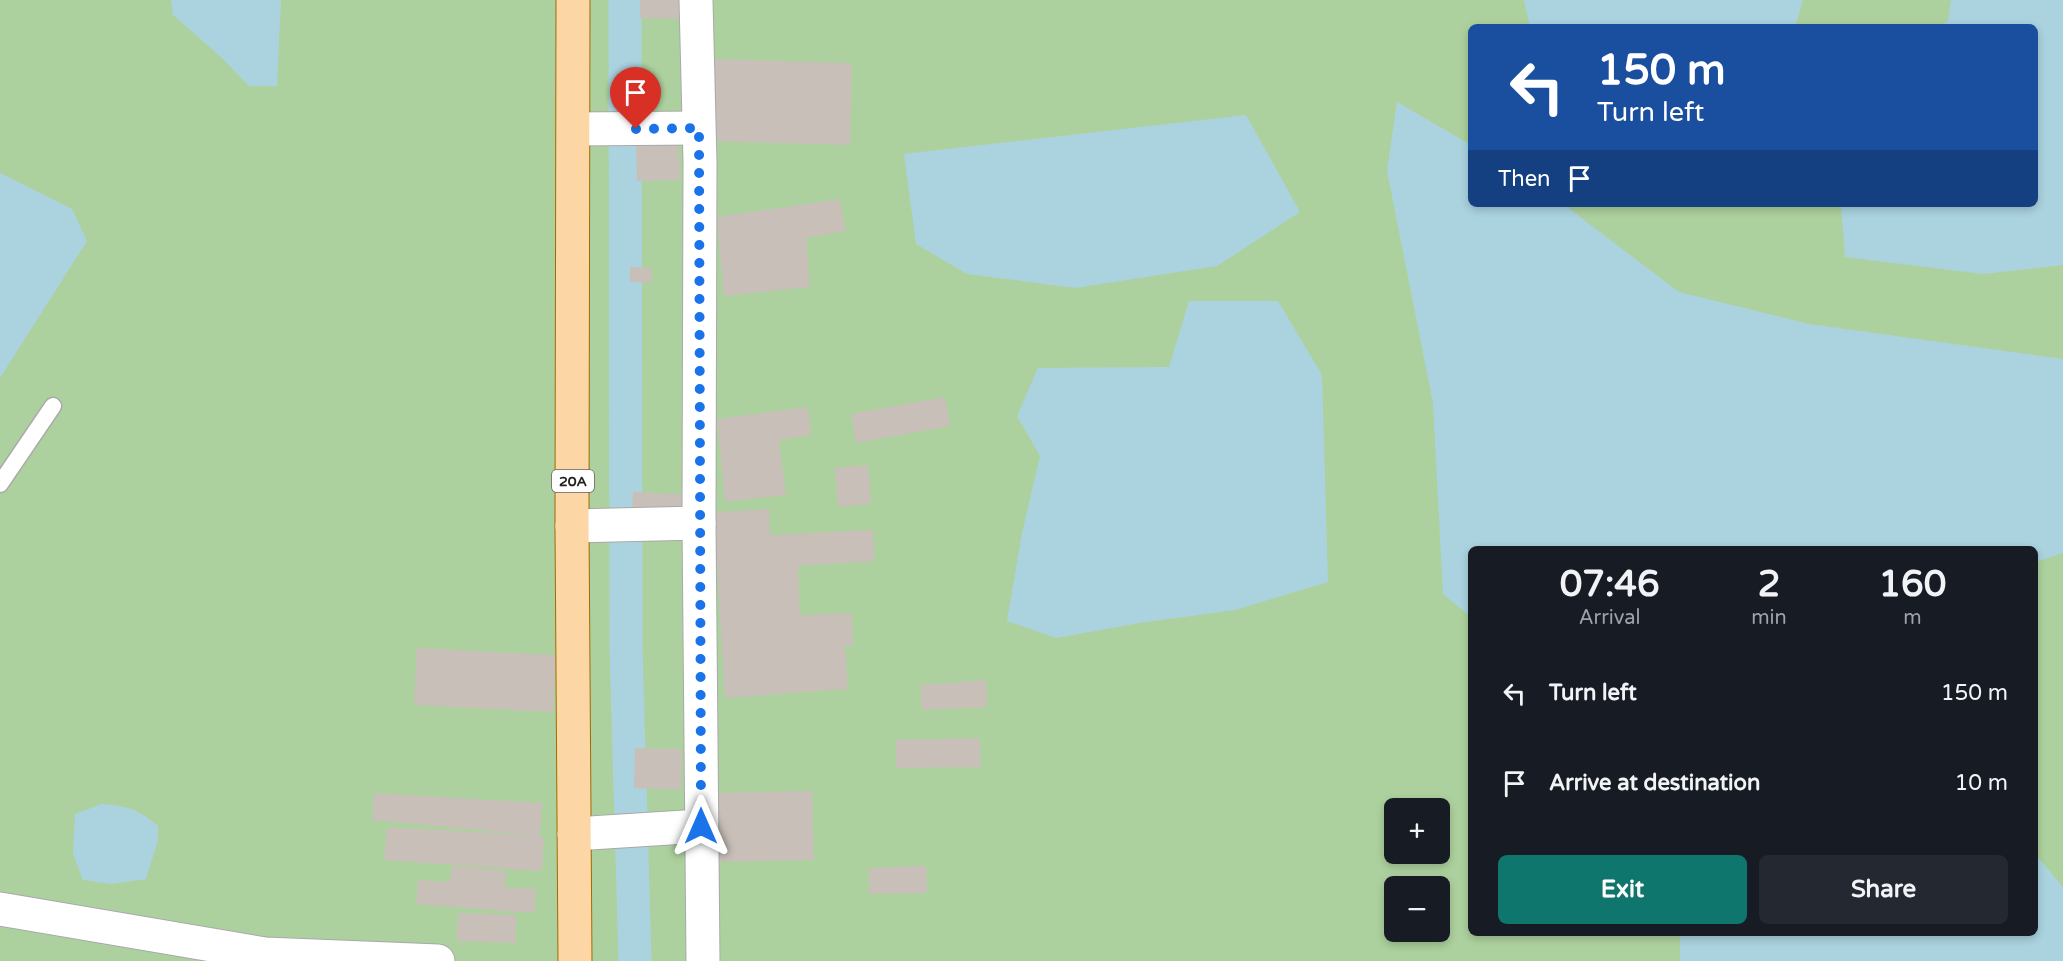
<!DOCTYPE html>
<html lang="en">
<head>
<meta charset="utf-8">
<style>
  :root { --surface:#171b24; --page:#242831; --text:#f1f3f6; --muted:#9ea1a6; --accent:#0f766e }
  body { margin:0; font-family:"Varela Round",sans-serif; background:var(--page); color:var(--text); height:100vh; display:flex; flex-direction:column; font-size:22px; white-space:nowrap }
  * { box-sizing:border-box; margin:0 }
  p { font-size:20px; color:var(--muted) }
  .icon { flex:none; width:33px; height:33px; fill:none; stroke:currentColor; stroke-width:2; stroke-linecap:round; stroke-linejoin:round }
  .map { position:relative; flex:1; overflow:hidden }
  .side { position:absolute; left:1468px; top:546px; width:570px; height:390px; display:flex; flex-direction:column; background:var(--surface); border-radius:9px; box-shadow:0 3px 9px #0003 }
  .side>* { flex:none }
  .hud { position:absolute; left:1468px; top:24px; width:570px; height:183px; border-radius:9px; box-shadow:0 3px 9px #0003; background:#1a4fa0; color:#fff; overflow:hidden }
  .controls { position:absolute; left:1384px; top:798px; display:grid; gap:12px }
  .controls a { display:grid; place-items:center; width:66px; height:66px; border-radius:9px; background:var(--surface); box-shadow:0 3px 9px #0003; font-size:30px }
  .pin { position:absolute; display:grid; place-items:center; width:51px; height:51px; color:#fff; margin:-62px -26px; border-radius:50% 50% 50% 0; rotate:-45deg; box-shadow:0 0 6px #0007 }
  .pin .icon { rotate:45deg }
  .me { position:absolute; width:66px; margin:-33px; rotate:0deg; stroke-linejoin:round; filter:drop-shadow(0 0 4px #0008) }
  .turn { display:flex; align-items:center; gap:21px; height:126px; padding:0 30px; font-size:27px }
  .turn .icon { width:78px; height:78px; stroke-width:2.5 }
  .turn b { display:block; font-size:42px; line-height:51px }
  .then { display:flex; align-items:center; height:57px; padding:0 30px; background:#0003; gap:12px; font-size:22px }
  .eta { display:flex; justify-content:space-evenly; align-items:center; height:102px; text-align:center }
  .eta b { font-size:36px; font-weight:700; line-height:42px }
  .cta { display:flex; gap:12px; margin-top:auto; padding:12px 30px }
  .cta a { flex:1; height:69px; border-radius:9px; background:var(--accent); color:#fff; font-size:24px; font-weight:700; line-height:69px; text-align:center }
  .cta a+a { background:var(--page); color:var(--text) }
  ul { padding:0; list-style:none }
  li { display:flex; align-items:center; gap:18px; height:90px; padding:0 30px }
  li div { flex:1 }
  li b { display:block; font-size:22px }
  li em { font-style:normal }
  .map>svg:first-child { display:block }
  .forest { fill:#add19e; fill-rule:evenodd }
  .water { fill:#aad3df }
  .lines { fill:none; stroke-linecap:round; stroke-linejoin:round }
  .canal { stroke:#aad3df; stroke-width:33 }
  .building { fill:#c7bfb8 }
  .lane-casing { stroke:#a9a9a9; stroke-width:19 }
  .street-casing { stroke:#a9a9a9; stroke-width:35 }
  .primary-casing { stroke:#a06b00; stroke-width:35 }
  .lane { stroke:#fff; stroke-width:16 }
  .street { stroke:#fff; stroke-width:33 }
  .primary { stroke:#fcd6a4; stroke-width:33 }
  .route { stroke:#1a73e8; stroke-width:10; stroke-dasharray:0 18 }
  .labels { text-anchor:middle; stroke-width:5; stroke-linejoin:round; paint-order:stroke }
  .shield { fill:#fff; stroke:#646464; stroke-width:1.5 }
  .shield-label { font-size:14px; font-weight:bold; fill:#222 }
</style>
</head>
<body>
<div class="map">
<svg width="2063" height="961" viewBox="0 0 2063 961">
  <rect width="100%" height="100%" fill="#f2efe9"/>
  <path class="forest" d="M 0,0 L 2063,0 L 2063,961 L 0,961 ZM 1472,27 L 2036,27 L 2036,204 L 1472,204 ZM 1472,549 L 2036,549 L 2036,933 L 1472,933 ZM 1395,808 L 1440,808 L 1440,854 L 1395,854 ZM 1395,886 L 1440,886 L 1440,932 L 1395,932 Z"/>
  <g class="water">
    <polygon points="171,0 281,0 277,86 249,86 222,58 173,15"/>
    <polygon points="1524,0 1803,0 1795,27 1530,27"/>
    <polygon points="1951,0 2063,0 2063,265 1983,274 1845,257 1841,204 2036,204 2036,27 1937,27 1948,21"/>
    <polygon points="1397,102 1471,145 1472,204 1563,204 1679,292 1809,324 2063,359 2063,553 2036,562 2036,549 1472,549 1471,617 1443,594 1433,403 1387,171"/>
    <polygon points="1246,115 1300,212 1217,266 1075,288 967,274 916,244 904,154"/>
    <polygon points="0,173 72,209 87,241 0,378"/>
    <polygon points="1189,301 1278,301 1322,375 1328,582 1235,610 1139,623 1056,638 1007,621 1022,533 1040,456 1017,416 1038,368 1169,367"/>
    <path d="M 102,804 C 130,807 136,808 158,826 L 158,840 L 146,879 L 111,884 L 83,880 L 73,854 L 75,814 Z"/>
    <polygon points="2036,855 2063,887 2063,961 1680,961 1680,933 2036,933"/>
  </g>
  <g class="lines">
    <polyline class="canal" points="625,0 626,650 635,961"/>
  </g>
  <g class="building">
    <polygon points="640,0 682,0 682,19 640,18"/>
    <polygon points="712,59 852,63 850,145 709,141"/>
    <polygon points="678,137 680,180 637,181 636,139"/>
    <polygon points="840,199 845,231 806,238 810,287 724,296 717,217"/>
    <polygon points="630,267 652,268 652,283 630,282"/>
    <polygon points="945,397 950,426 856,443 851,414"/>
    <polygon points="808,407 811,435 779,440 786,495 725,502 717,419"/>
    <polygon points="868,465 871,504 838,507 835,468"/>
    <polygon points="633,492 684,494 683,512 632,510"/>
    <polygon points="769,509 770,535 873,530 875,561 798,566 800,615 852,613 853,647 845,644 848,689 725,698 714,512"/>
    <polygon points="417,648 556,655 553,712 414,705"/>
    <polygon points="986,680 987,707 922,710 920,685"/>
    <polygon points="980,738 981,767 896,768 896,740"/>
    <polygon points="635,748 682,749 681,790 634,788"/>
    <polygon points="812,791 814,860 713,862 712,793"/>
    <polygon points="374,793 543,803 539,836 544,838 542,871 384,860 387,827 532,835 372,820"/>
    <polygon points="452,866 506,871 505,887 536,889 534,913 416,904 418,880 450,882"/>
    <polygon points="926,866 927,893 869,894 869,868"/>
    <polygon points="458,913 516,915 516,943 457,941"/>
  </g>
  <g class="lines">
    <g class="lane-casing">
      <polyline id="lane" points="0,484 53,406"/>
    </g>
    <g class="street-casing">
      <g id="street">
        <polyline points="696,0 700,162 699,523 703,961"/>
        <polyline points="574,129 698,128"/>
        <polyline points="572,526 699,523"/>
        <polyline points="574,834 701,826"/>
        <polyline points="0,909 265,954 438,961"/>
      </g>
    </g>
    <g class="primary-casing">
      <polyline id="primary" points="573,0 572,526 575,961"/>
    </g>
    <use href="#lane" class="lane"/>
    <use href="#street" class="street"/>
    <use href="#primary" class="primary"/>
  </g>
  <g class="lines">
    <polyline class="route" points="636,129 699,128 701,826"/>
  </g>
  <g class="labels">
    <rect class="shield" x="552" y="470" width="42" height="22" rx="4.5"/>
    <g class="shield-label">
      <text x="573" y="486">20A</text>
    </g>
  </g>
</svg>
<div class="controls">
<a>+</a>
<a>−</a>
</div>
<div class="pin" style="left:636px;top:129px;background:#d93025"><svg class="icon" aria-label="arrive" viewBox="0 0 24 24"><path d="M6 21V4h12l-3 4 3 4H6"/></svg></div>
<svg class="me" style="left:701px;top:826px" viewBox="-20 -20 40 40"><path d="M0-17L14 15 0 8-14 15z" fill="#1a73e8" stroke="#fff" stroke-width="4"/></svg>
<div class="hud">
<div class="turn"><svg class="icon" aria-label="left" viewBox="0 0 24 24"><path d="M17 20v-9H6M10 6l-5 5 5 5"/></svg><div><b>150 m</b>Turn left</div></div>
<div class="then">Then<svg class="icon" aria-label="arrive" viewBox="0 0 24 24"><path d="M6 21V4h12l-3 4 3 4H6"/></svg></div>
</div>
<section class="side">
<div class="eta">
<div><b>07:46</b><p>Arrival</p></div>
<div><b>2</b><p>min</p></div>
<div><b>160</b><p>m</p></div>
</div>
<ul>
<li><svg class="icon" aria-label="left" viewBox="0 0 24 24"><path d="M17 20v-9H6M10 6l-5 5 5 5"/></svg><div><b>Turn left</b></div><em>150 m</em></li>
<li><svg class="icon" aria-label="arrive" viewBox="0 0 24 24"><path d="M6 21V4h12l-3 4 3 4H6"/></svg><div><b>Arrive at destination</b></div><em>10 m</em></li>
</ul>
<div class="cta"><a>Exit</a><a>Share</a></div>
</section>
</div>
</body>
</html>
